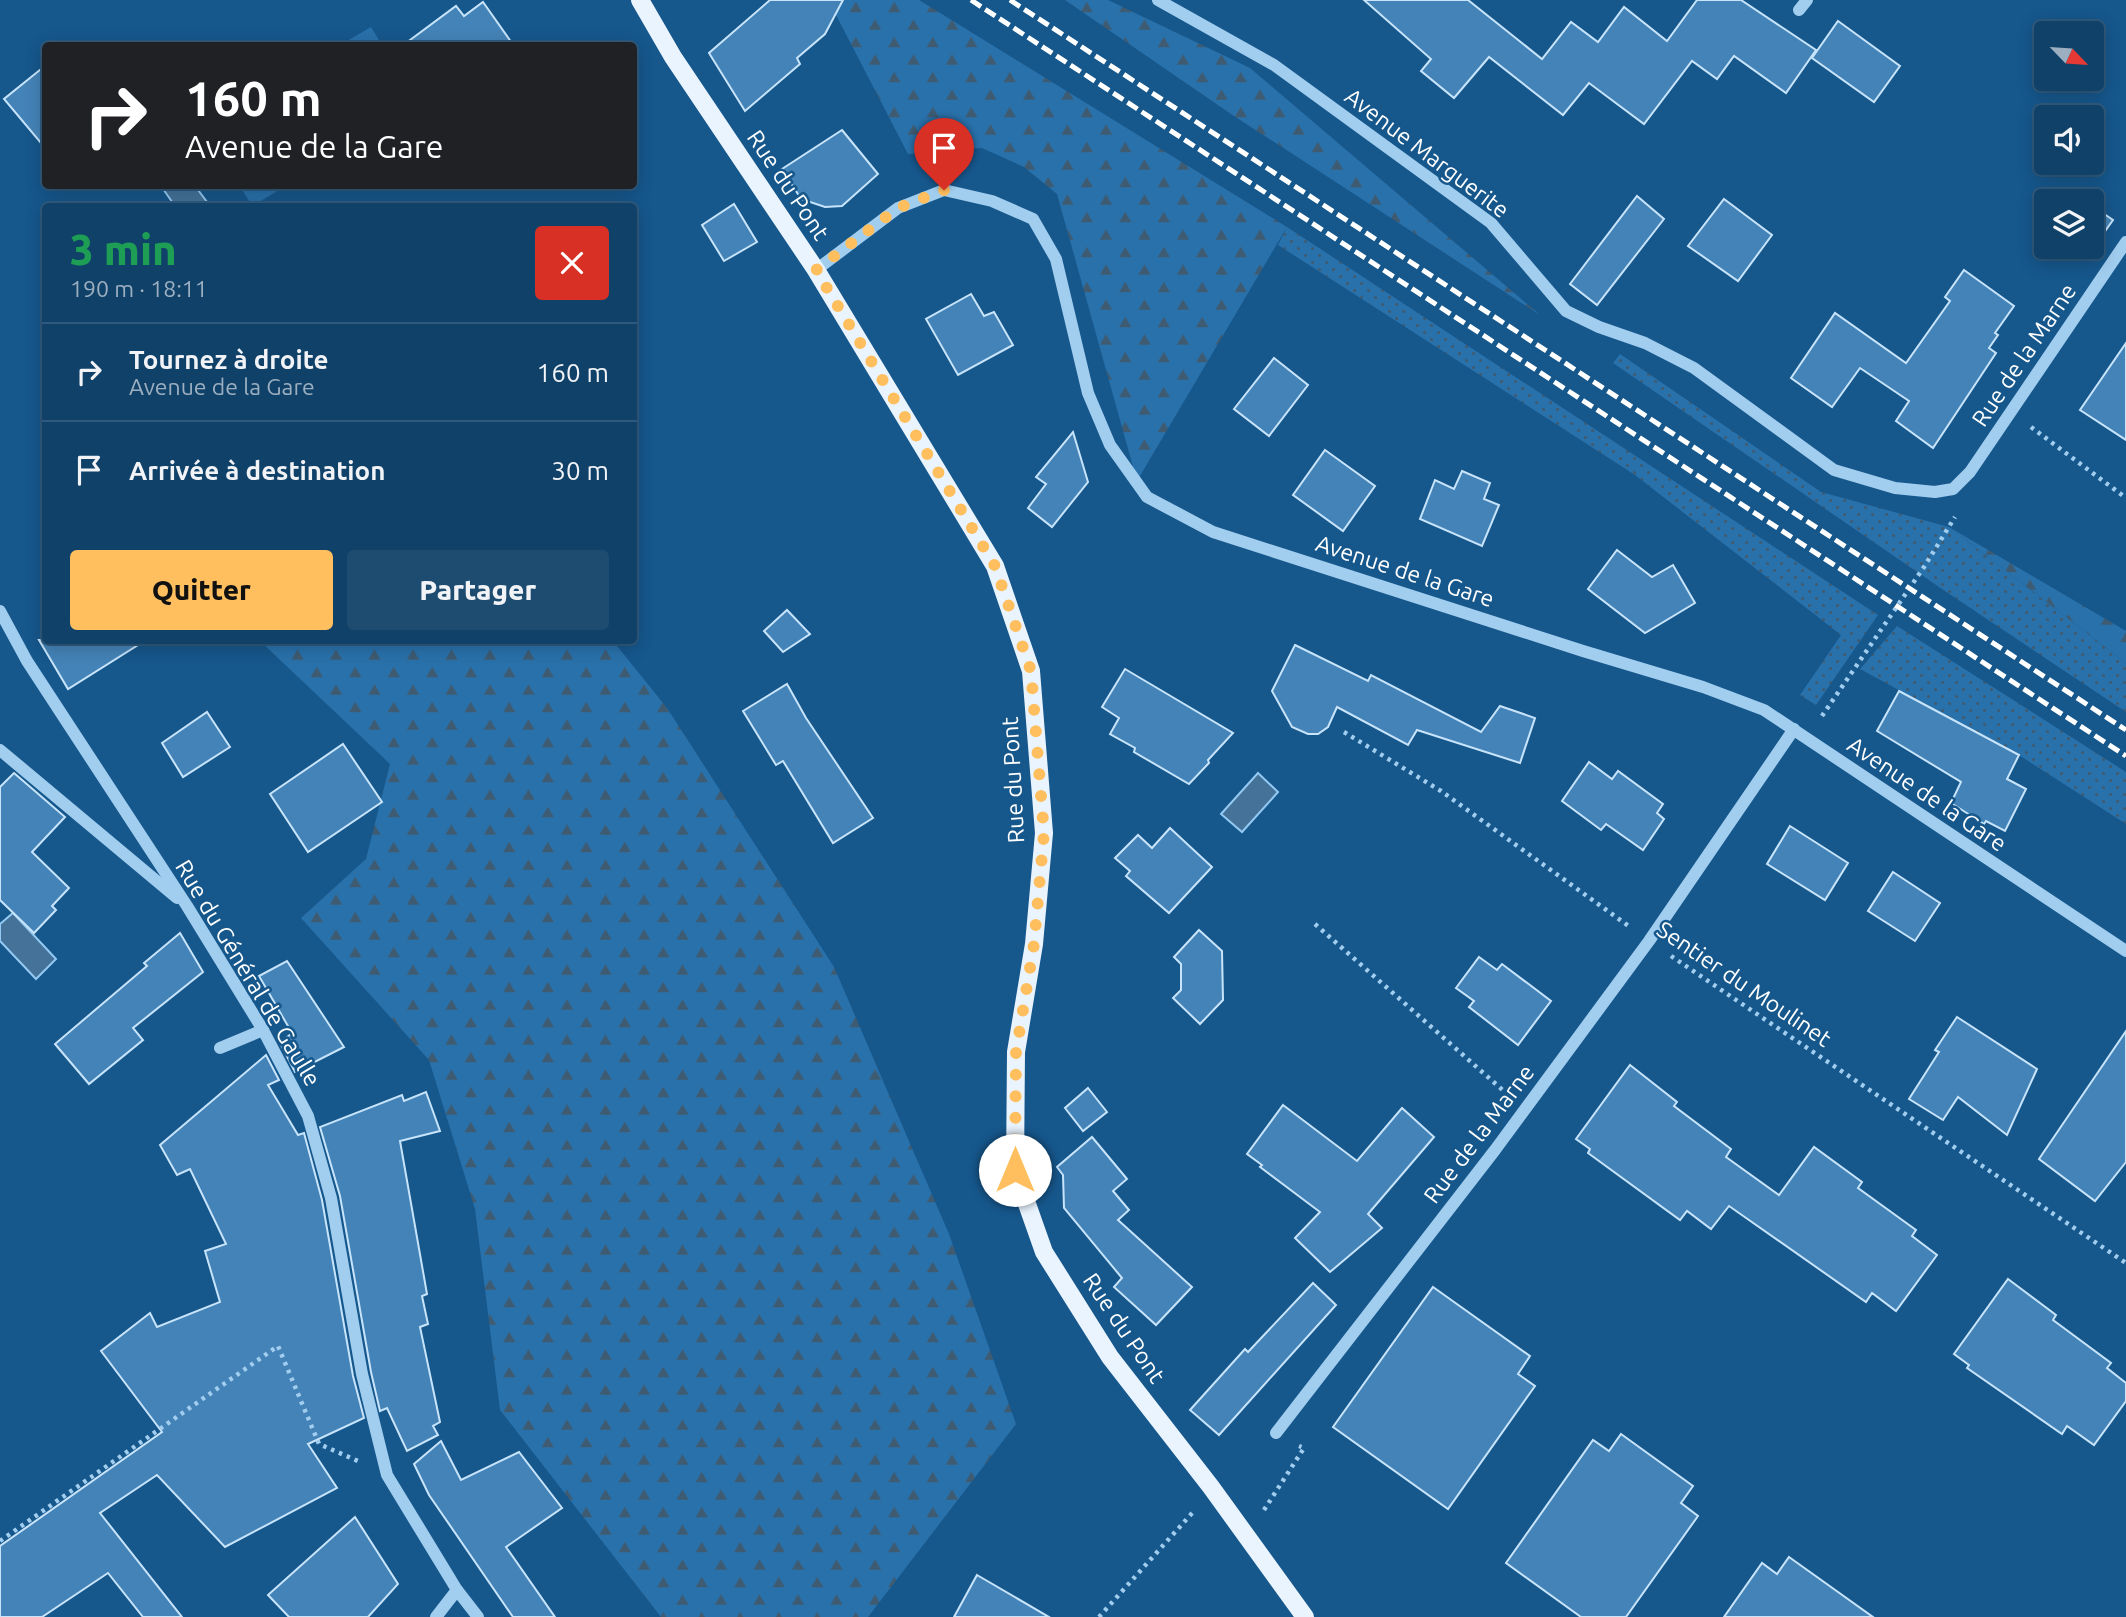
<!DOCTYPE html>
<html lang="fr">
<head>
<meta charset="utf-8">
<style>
  :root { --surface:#104169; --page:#1e4c71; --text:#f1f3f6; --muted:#9cafc0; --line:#305a7d; --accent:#ffbf5f }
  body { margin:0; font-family:Ubuntu,sans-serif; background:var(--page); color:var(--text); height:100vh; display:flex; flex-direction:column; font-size:26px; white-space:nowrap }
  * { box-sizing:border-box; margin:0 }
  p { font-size:23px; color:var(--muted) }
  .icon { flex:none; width:38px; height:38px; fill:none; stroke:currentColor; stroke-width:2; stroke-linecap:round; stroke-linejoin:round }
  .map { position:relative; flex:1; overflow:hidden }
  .side { position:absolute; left:42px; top:203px; width:595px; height:441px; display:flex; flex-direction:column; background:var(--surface); border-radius:7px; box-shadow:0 4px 18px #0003,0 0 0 2px var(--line) }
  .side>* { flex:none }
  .top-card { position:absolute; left:42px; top:42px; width:595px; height:147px; border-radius:7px; box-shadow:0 4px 18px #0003,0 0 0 2px var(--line); background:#202124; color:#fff; overflow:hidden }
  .needle { width:46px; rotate:115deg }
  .fabs { position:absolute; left:2034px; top:21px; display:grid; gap:14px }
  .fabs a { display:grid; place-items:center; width:70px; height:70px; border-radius:7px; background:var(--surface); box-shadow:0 4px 18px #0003,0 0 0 2px var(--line); font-size:35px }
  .pin { position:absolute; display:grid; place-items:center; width:60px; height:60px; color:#fff; margin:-72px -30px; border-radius:50% 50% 50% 0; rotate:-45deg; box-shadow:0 0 7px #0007 }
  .pin .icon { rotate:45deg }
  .me { position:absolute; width:77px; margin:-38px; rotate:0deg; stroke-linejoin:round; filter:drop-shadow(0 0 5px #0008) }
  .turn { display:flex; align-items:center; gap:24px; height:147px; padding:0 28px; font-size:32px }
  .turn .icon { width:91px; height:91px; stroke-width:2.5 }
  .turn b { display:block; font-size:49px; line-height:60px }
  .round { display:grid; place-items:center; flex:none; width:74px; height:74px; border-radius:7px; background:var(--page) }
  .overview { display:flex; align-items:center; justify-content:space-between; height:119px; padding:0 28px }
  h1 { font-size:42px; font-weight:800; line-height:52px; color:#1e9e55 }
  .cta { display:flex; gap:14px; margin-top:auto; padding:14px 28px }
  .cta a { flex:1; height:80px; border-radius:7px; background:var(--accent); color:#111; font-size:28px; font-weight:800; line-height:80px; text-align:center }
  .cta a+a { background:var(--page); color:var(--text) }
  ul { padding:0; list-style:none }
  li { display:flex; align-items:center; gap:21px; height:98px; padding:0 28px; border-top:2px solid var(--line) }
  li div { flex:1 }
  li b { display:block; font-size:26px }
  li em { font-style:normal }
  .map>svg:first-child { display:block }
  .grass { fill:url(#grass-dots) }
  .forest { fill:url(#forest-firs) }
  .garden { fill:#2971ab }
  .water { fill:#447299; stroke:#93c9f2; stroke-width:2 }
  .building { fill:#4483b7; stroke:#c7e4fb; stroke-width:2 }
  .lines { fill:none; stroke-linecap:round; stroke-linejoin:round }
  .path { stroke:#a1cdef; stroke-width:4.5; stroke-dasharray:3.5 5; stroke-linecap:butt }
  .minor { stroke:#a1cdef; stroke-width:12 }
  .major { stroke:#e9f4ff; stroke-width:18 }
  .rail { stroke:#fff; stroke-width:5; stroke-dasharray:12 5; stroke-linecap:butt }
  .route { stroke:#ffbf5f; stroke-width:12; stroke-dasharray:0 21.6 }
  .labels { text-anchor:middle; stroke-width:5; stroke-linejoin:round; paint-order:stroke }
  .street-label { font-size:23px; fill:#fff; stroke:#16578c }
</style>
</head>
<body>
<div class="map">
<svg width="2126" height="1617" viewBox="0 0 2126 1617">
  <defs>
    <pattern id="grass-dots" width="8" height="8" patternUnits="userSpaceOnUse" patternTransform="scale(1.75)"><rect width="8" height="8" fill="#2971ab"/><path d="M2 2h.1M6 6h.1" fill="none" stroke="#3e5b72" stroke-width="1.8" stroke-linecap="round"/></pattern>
    <pattern id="forest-firs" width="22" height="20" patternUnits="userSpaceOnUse" patternTransform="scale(1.75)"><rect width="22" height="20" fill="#2971ab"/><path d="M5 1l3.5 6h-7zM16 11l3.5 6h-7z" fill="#3e5b72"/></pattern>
  </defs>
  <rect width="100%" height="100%" fill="#16578c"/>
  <g class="grass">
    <polygon points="1287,227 1878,615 1816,705 1800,695 1841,635 1635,475 1278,245"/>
    <polygon points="1620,354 1821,492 1949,527 2126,663 2126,712 1939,587 1613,363"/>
    <polygon points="1897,626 2126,772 2126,824 2022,757 1860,669"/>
  </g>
  <g class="forest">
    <polygon points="805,0 919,0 1287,227 1137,481 1057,194 1024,167 982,148 908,154 836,15"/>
    <polygon points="1065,0 1108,0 1250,68 1540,315 1231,114"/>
    <polygon points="1949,527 2126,631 2126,663"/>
    <polygon points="260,641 613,641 667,708 834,967 949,1234 1016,1424 868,1617 661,1617 500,1410 475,1209 429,1060 301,918 366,859 390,764"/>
  </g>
  <g class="garden">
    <polygon points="371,27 382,45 340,45"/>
    <polygon points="240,186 286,186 252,206"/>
  </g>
  <g class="water">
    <polygon points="161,186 195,186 210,206 175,206"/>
    <polygon points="1258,773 1278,792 1242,832 1221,814"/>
    <polygon points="13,913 56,959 36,979 0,941 0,924"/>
  </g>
  <g class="building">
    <polygon points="770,0 843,0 825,34 797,58 800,64 745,111 709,53"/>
    <polygon points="1364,0 1468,0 1542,59 1571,22 1598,42 1624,7 1667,41 1697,0 1741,0 1816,50 1786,93 1734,56 1717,79 1692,61 1644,124 1589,83 1563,115 1489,57 1454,98 1421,71 1431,59"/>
    <polygon points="483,2 514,46 402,46 456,6 464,16"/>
    <polygon points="1838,21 1900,66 1874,102 1812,58"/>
    <polygon points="46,65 46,149 4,99"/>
    <polygon points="842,130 878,174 842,206 825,207 801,199 782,169"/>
    <polygon points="2066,188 2086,201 2057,201"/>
    <polygon points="1637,196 1664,219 1597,305 1570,284"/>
    <polygon points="1724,199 1772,235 1738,281 1688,246"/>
    <polygon points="734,204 757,242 724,261 702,225"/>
    <polygon points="2091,205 2113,220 2086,258 2070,247 2091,247"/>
    <polygon points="1964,270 2014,306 1995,333 1998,335 1989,348 1996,353 1933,448 1896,421 1909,401 1860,368 1832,407 1791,378 1835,313 1906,363 1950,301 1945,297"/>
    <polygon points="971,294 984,316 994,312 1013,345 958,375 926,319"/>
    <polygon points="2126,343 2126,440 2080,410"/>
    <polygon points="1274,358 1308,385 1269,436 1234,409"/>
    <polygon points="1073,432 1088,482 1052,527 1028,508 1046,484 1036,477"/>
    <polygon points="1325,450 1375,486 1343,531 1293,495"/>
    <polygon points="1462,471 1490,483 1484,499 1499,505 1482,546 1420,519 1435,480 1454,489"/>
    <polygon points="1617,550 1652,577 1673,565 1695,603 1645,633 1588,589"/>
    <polygon points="787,610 810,634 783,652 764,631"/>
    <polygon points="39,640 146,640 68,689"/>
    <polygon points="1295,645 1368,681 1371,675 1481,732 1500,706 1535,718 1520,763 1417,730 1408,745 1337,707 1328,727 1318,734 1308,734 1292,727 1272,691"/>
    <polygon points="1125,669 1233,733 1208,760 1209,763 1189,784 1134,752 1135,748 1110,734 1119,718 1102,707"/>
    <polygon points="787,684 806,718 873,818 833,843 783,761 776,765 743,711"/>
    <polygon points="1899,691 2019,755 2007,779 2026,789 2005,831 1986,821 1984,824 1951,803 1961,782 1877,731"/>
    <polygon points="207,712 230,747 183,777 162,743"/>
    <polygon points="343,744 382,802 308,852 270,794"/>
    <polygon points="1589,762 1612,779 1618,771 1663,804 1657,813 1664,819 1643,850 1606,824 1601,830 1562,801"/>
    <polygon points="14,773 65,817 32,852 69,888 52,906 56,910 34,933 0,900 0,787"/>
    <polygon points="1790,826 1848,863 1825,900 1767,864"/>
    <polygon points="1170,828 1212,867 1169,913 1126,876 1130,871 1115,858 1138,835 1152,848"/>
    <polygon points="1893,872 1940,903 1915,941 1868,911"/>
    <polygon points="1199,930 1222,951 1223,1000 1200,1024 1173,998 1181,990 1181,964 1174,957"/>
    <polygon points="180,933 203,972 133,1028 143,1040 89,1084 55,1044 147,966 144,963"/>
    <polygon points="1479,957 1497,970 1502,964 1551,1001 1518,1045 1469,1007 1474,1001 1456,988"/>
    <polygon points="287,961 344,1047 295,1072 280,1043 292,1033 259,976"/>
    <polygon points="1957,1017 2037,1069 2007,1135 1958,1097 1943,1120 1909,1099 1939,1052 1935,1050"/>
    <polygon points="2126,1031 2126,1162 2095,1201 2039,1159"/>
    <polygon points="266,1055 279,1080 268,1085 298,1135 304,1133 322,1200 353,1376 364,1418 308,1444 337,1488 225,1547 157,1475 100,1513 182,1617 143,1617 108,1573 42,1617 0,1617 0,1546 162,1432 101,1351 150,1313 157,1327 220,1302 205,1251 226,1244 190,1169 177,1175 160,1145"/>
    <polygon points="1630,1065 1677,1102 1674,1106 1731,1149 1726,1157 1779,1195 1814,1147 1862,1182 1858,1188 1916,1230 1912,1236 1937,1255 1896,1311 1872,1293 1866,1302 1729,1206 1711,1229 1687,1211 1680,1220 1588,1153 1590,1149 1576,1139"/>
    <polygon points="1088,1088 1107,1112 1083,1131 1065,1108"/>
    <polygon points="426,1092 440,1131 400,1141 427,1294 422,1296 428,1324 420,1327 440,1422 433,1426 438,1435 407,1451 387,1408 380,1411 371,1372 340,1196 320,1127 402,1095 404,1101"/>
    <polygon points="1283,1105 1357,1161 1402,1108 1434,1137 1368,1214 1382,1228 1330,1272 1295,1238 1320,1212 1260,1167 1262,1165 1247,1154"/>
    <polygon points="1092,1137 1127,1179 1113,1191 1129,1210 1118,1220 1192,1287 1156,1325 1114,1287 1122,1278 1064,1208 1063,1175 1057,1167"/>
    <polygon points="2008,1279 2056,1315 2053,1320 2111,1363 2107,1368 2126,1383 2126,1401 2094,1445 2067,1426 2062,1434 1967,1368 1969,1365 1954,1354"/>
    <polygon points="1313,1283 1336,1305 1219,1435 1190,1410 1245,1349 1248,1352"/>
    <polygon points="1433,1287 1530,1356 1518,1374 1535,1386 1448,1509 1333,1427"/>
    <polygon points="1621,1434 1693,1486 1681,1503 1698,1516 1626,1617 1581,1617 1506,1563 1593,1440 1609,1451"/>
    <polygon points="441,1441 461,1480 519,1452 562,1508 506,1547 555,1617 513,1617 429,1495 414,1464"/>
    <polygon points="355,1517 398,1584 368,1617 289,1617 268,1595"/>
    <polygon points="1789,1557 1873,1617 1724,1617 1762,1563 1777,1574"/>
    <polygon points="977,1575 1049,1617 954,1617"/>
  </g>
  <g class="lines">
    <g class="path">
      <polyline points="2031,427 2126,498"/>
      <polyline points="1822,716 1924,567 1955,517"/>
      <polyline points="1344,732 1441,791 1630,927"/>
      <polyline points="1315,924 1506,1093"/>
      <polyline points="1671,956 2126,1263"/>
      <polyline points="1264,1510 1304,1448 1299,1446"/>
      <polyline points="0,1541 278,1346 319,1444 358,1461"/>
      <polyline points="1099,1617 1194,1511"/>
    </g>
    <g class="minor">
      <polyline points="1158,0 1274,65 1491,223 1566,311 1599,327 1645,343 1694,368 1834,470 1895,488 1935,492 1953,489 1970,472 2126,242"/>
      <polyline points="1799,10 1807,0"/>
      <polyline points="816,270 898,208 944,190 992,201 1033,219 1056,259 1088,393 1110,445 1147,497 1213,532 1583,651 1703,687 1764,710 2126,951"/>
      <polyline points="0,611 27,661 187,906 263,1030 308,1116 331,1198 362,1374 387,1475 457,1590 478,1617"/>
      <polyline points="0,750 177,898"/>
      <polyline points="220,1048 263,1030"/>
      <polyline points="1276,1433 1495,1150 1649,941 1794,729"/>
      <polyline points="436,1617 457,1590"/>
    </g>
    <polyline class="major" points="640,0 673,57 816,270 995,566 1031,671 1044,833 1034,944 1016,1052 1015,1170 1044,1252 1110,1357 1211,1487 1305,1617"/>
    <g class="rail">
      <polyline points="971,0 2126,756"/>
      <polyline points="1010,0 2126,730"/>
    </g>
  </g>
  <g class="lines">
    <polyline class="route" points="944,190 898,208 816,270 995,566 1031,671 1044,833 1034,944 1016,1052 1015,1170"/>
  </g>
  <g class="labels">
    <g class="street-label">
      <text transform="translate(1427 153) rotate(37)" y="8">Avenue Marguerite</text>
      <text transform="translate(788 185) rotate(56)" y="8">Rue du Pont</text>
      <text transform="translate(2024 355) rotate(-56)" y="8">Rue de la Marne</text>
      <text transform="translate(1405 571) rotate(18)" y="8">Avenue de la Gare</text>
      <text transform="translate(1013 780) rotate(-93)" y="8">Rue du Pont</text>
      <text transform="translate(1927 794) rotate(34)" y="8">Avenue de la Gare</text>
      <text transform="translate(248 973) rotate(59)" y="8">Rue du Général de Gaulle</text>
      <text transform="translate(1744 984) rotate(34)" y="8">Sentier du Moulinet</text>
      <text transform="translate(1479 1134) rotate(-53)" y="8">Rue de la Marne</text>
      <text transform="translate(1124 1328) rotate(56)" y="8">Rue du Pont</text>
    </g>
  </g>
</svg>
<div class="fabs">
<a><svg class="needle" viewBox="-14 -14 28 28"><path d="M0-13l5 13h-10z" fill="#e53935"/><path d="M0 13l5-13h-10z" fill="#9cafc0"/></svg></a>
<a><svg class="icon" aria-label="sound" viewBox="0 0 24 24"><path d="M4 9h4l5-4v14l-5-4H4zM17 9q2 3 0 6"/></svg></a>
<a><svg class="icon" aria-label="layers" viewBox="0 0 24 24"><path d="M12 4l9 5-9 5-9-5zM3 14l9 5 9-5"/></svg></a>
</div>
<div class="pin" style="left:944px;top:190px;background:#d93025"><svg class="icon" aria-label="arrive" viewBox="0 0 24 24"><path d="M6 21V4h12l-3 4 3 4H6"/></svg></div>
<svg class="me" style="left:1015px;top:1170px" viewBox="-20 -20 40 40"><circle r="19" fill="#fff"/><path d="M0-13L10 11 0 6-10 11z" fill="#ffbf5f"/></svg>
<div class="top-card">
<div class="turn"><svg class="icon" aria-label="right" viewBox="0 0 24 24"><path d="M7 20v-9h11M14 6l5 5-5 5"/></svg><div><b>160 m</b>Avenue de la Gare</div></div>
</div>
<section class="side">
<div class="overview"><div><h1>3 min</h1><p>190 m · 18:11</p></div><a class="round" style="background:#d93025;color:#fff"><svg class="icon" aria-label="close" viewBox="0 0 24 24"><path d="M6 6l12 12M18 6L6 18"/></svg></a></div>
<ul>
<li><svg class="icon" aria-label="right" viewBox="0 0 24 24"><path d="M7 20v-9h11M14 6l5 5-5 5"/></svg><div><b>Tournez à droite</b><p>Avenue de la Gare</p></div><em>160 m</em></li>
<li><svg class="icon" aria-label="arrive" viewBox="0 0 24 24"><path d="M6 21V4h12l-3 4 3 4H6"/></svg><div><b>Arrivée à destination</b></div><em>30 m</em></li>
</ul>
<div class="cta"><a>Quitter</a><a>Partager</a></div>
</section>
</div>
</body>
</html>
